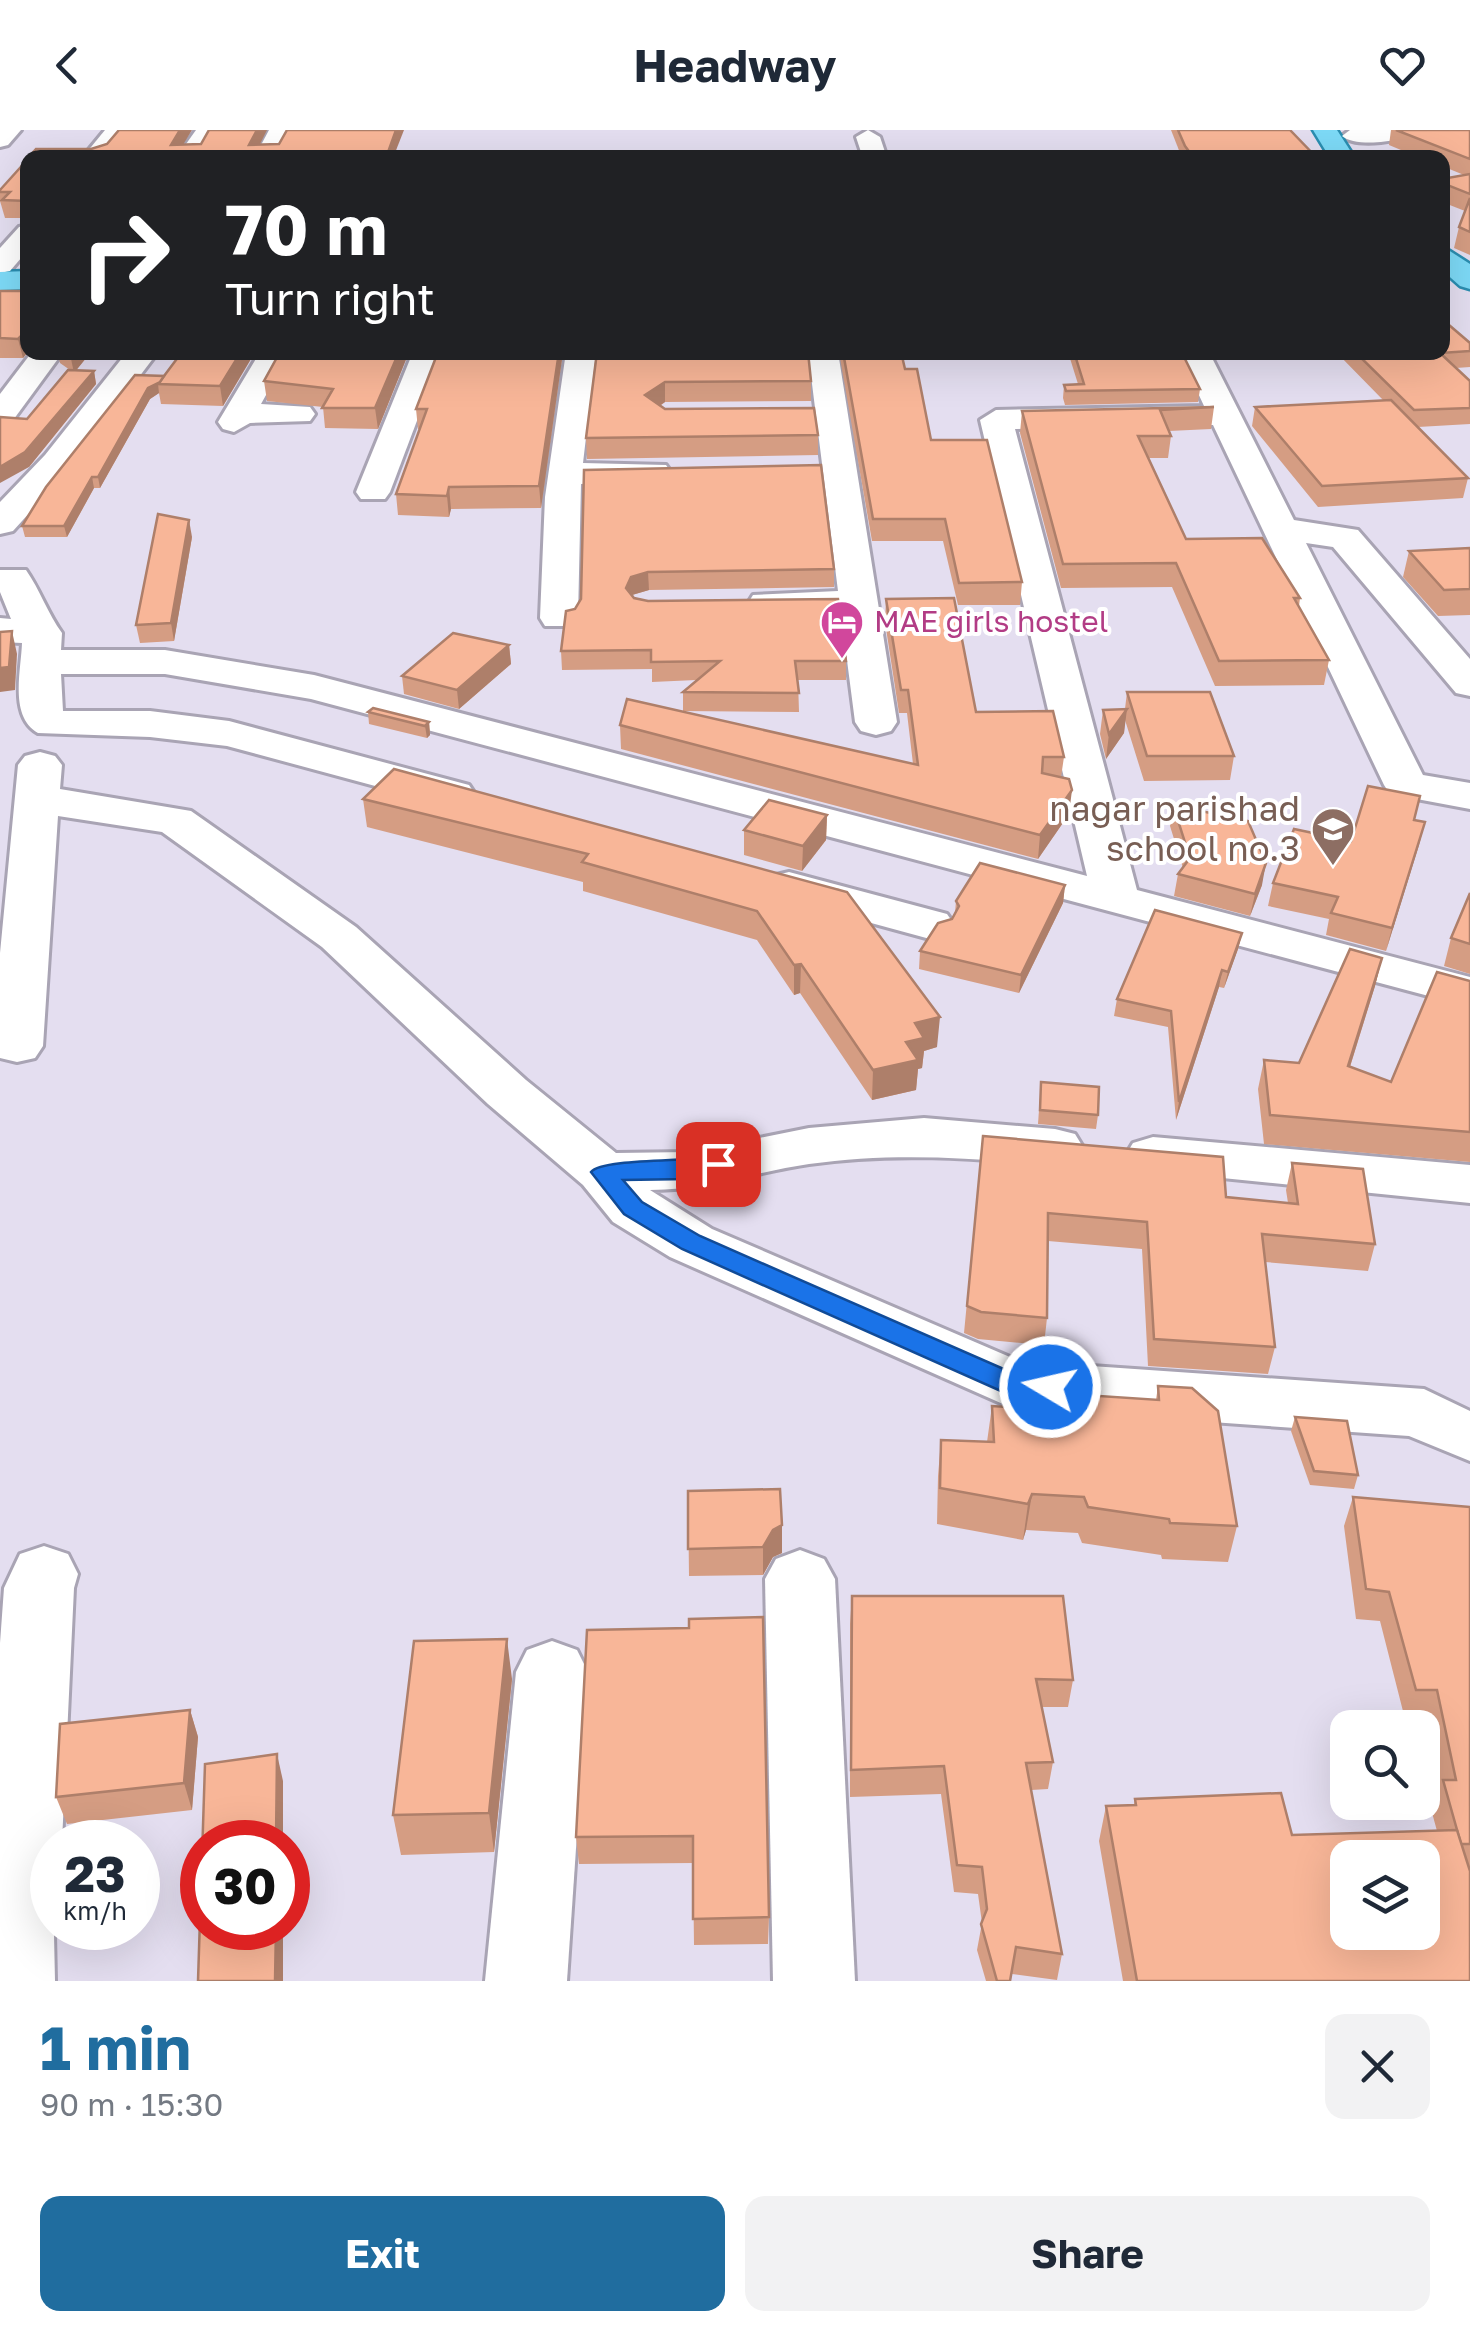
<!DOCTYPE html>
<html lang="en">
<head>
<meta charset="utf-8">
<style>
  :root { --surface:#fff; --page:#f2f2f3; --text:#1f2937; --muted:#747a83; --accent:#206d9f }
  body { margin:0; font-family:"Golos Text",sans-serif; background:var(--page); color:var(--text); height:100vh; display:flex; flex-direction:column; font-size:38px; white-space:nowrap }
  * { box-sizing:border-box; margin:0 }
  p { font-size:32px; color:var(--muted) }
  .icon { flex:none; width:55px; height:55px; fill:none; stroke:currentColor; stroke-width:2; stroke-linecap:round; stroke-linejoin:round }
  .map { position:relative; height:1851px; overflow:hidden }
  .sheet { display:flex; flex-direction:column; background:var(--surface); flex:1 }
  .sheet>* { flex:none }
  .hud { position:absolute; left:20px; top:20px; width:1430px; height:210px; border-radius:20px; box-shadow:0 10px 40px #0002; background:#202124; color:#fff; overflow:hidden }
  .buttons { position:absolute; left:1330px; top:1580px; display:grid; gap:20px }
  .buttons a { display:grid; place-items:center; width:110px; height:110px; border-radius:20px; background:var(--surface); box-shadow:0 10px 40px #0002; font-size:50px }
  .speed { position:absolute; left:30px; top:1690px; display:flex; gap:20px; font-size:50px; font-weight:700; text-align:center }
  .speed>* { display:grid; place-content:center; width:130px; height:130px; border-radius:50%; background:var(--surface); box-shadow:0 10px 40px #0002; line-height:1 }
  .speed small { font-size:25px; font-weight:400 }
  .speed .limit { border:15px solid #d22; background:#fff; color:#111 }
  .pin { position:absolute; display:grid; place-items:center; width:85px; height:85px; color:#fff; margin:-42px; border-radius:20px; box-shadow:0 5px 15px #0006 }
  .me { position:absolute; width:110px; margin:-55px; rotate:279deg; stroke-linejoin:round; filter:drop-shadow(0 0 8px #0008) }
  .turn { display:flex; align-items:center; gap:35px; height:210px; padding:0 40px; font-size:45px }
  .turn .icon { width:130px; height:130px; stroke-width:2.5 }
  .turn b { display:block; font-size:70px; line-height:85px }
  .round { display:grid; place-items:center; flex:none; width:105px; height:105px; border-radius:20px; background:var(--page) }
  .head { display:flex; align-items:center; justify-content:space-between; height:170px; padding:0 40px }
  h1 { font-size:60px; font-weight:700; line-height:75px; color:var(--accent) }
  .button { display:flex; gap:20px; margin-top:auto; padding:20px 40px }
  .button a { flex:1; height:115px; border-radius:20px; background:var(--accent); color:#fff; font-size:40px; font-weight:700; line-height:115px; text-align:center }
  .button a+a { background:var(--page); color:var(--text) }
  header { display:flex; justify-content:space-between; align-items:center; height:130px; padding:0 40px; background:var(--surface); font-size:45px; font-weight:700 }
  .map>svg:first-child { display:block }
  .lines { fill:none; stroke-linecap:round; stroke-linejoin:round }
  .minor-casing { stroke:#a9a4b4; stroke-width:6 }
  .major-casing { stroke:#2b8eb1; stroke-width:5 }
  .minor { fill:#fff; fill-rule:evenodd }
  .major { fill:#7ddaf7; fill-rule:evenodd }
  .wall { fill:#d59d83 }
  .shaded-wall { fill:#ae7f6a }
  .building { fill:#f8b698; stroke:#ae7f6a; stroke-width:2.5; fill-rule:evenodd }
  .route { fill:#1a73e8; stroke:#114b97; stroke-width:2.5 }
  .labels { text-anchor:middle; stroke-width:8; stroke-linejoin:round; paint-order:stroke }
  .far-hotel-label { font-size:30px; fill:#b23c85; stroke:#fff; text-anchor:start }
  .education-label { font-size:35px; fill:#785e54; stroke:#fff; text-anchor:end }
</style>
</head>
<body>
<header><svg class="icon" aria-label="back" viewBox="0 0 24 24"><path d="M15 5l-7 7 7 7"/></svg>Headway<svg class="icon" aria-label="heart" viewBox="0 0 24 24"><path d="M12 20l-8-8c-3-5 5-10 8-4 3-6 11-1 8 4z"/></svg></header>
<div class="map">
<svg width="1470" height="1851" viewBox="0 0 1470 1851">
  <rect width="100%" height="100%" fill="#e4def0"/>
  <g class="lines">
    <g class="minor-casing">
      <g id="minor">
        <polygon points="0,0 21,0 8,15 0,17"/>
        <polygon points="105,0 130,0 107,28 82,28"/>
        <polygon points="196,0 220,0 200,28 176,28"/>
        <polygon points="269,0 293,0 278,28 254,28"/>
        <polygon points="868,0 880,7 887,28 863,28 856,7"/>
        <path d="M 1420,0 C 1407,12 1355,18 1342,6 L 1350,0 Z"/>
        <polygon points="28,95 28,120 10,141 0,143 0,118 19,97"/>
        <polygon points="32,222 63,222 11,293 0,296 0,264"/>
        <polygon points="127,222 158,222 69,339 13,401 0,404 0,372 45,325"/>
        <polygon points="260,222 290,222 261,274 310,277 315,284 310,291 250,293 234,302 223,299 218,292"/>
        <polygon points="413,222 443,222 390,362 385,369 361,369 356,362"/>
        <polygon points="566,222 596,222 583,333 666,335 671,342 666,349 581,354 578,488 573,496 545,496 540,488 545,367"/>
        <polygon points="808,222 838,222 897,592 891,601 876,605 861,601 855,592 841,484 753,481 748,473 753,465 838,461"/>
        <path d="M 1179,222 L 1209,222 L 1294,390 L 1358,400 L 1470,529 L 1470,566 L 1456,563 L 1333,417 L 1306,413 L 1423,645 L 1470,653 L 1470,679 L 1390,664 L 1384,655 L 1213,295 L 1015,299 L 1137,760 L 1470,847 L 1470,877 L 311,569 L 165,544 L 61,544 L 63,581 L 150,581 L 229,591 L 469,655 L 475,664 L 469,673 L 453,677 L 227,616 L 150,607 L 38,603 C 9,587 21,541 22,513 L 0,512 L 0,488 L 11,489 L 0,462 L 0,440 L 26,440 C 40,460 48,484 62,503 L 61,520 L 165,520 L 314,545 L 1087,746 L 980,290 L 996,280 L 1204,276 Z"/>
        <path d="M 40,622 L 55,626 L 62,635 L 60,659 L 191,681 L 356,797 L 526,950 L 616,1023 L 689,1022 L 809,998 L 924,988 L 1055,999 L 1075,1004 L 1083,1017 L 1075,1030 L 1055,1035 C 972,1028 892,1022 809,1034 C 755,1042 705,1060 650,1060 L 712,1099 L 1019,1231 L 1424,1259 L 1470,1281 L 1470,1331 L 1409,1306 L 1012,1278 L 670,1127 L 613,1092 L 583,1055 L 488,974 L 322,817 L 162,702 L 58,686 L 43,916 L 35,928 L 17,932 L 0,928 L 0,823 L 18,635 L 25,626 Z"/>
        <polygon points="789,742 947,784 954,794 947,804 930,809 772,766 765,756 772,746"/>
        <polygon points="1153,1007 1470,1035 1470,1073 1133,1039 1125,1026 1133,1013"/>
        <polygon points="44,1416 68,1424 78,1444 74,1458 62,1712 52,1712 55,1851 0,1851 0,1513 4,1458 20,1424"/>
        <polygon points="800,1420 824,1429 835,1449 855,1851 773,1851 765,1449 776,1429"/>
        <polygon points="552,1511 577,1520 588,1542 567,1851 485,1851 516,1542 527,1520"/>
      </g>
    </g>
    <g class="major-casing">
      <g id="major">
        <polygon points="1313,0 1337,0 1355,28 1330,28"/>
        <polygon points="1442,116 1470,134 1470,159 1460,156 1442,140"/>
        <polygon points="28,141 28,159 0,160 0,142"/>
      </g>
    </g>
    <use href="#minor" class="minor"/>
    <use href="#major" class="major"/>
  </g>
  <g class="wall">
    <polygon points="1171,0 1290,0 1317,28 1182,28"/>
    <polygon points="1391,0 1470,0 1470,125 1454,118 1459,97 1465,81 1442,72 1442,49 1464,45 1442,36 1442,28 1420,28 1389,15"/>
    <polygon points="28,29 28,88 5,88 0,71 0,60"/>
    <polygon points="0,161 28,161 28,222 23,228 0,228"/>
    <polygon points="1470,213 1470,237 1456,238 1470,251 1470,294 1418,297 1468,348 1463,368 1318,377 1252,296 1255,277 1383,270 1336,222 1442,222"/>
    <polygon points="58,222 91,222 76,240 94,241 96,254 29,337 27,289 70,240 60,233"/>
    <polygon points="182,222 255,222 223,276 161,274 159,263 150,269 100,358 94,358 67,407 25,407 22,396 164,246"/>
    <polygon points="280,222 409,222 378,299 325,298 323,277 267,271 264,251"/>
    <polygon points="438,222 563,222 541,378 451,379 449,387 398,385 396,364 420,299 418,299 416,279"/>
    <polygon points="597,222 811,251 811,271 665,272 660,276 665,279 818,305 818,325 587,329 586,308"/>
    <polygon points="839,222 901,222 905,239 931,310 1022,452 1020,475 958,475 943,411 872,411"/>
    <polygon points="1068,222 1109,222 1110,228 1200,259 1198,272 1065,275 1063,268 1064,255 1078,254"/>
    <polygon points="1213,222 1298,222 1215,226"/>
    <polygon points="1214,277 1211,299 1169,301 1171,306 1168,328 1149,328 1186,409 1300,468 1299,476 1329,530 1324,555 1215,556 1172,457 1061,458 1020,303 1022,281"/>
    <polygon points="584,340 834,439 834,457 649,460 632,465 634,468 846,531 846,550 798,550 799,582 683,581 683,562 696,550 652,552 652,539 562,540 561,521 575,479 581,469"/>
    <polygon points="192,407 174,511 140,513 136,495"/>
    <polygon points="1470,418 1470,485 1438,486 1403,447 1409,421"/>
    <polygon points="886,469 976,582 1064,627 1061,647 1069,684 1038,729 621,619 620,595 913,634 907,583 899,583 885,492"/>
    <polygon points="509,515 511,534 459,579 404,564 402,546"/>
    <polygon points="1127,562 1234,626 1230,650 1144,651 1125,590 1124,603 1106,629 1100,604 1103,580 1125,579"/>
    <polygon points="368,582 429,592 430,605 427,608 369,594"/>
    <polygon points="363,669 840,759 937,917 924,921 922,938 918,939 916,960 872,970 800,863 794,865 757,810 583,761 583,752 367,697"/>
    <polygon points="1173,675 1262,755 1250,786 1174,766 1178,744 1183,738 1170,696"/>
    <polygon points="827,685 826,710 802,741 744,725 744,700"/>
    <polygon points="1414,690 1425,692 1386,821 1326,805 1329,789 1268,776 1273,753 1351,711"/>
    <polygon points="1065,755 1063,773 1019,863 919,839 920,821 952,789 955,783 956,771"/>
    <polygon points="1470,763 1470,844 1444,836 1451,808"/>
    <polygon points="1242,803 1238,819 1224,858 1219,857 1176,990 1168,897 1114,886 1117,869"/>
    <polygon points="1382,828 1375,856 1350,937 1391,952 1470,851 1470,1032 1264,1014 1258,959 1264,930 1299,933"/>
    <polygon points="1041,952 1098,985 1096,999 1038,994"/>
    <polygon points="983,1006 1226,1067 1288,1073 1286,1060 1292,1033 1375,1114 1368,1141 1265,1132 1275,1217 1268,1244 1148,1236 1142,1119 1048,1111 1047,1188 1044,1215 978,1209 964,1203"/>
    <polygon points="1158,1256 1237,1396 1228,1432 1162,1429 1161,1425 1082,1413 1078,1403 1026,1400 1023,1410 937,1394 938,1346 941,1310 987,1312 992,1276 1005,1277 1008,1260 1156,1270"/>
    <polygon points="1295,1287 1358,1345 1354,1359 1310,1355 1291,1301"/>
    <polygon points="688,1361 782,1395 782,1423 773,1427 763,1445 689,1446"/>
    <polygon points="1353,1367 1470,1377 1470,1851 1123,1851 1099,1711 1106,1676 1134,1675 1135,1669 1292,1705 1437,1701 1431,1679 1440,1657 1426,1589 1405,1589 1380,1491 1356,1489 1344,1396"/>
    <polygon points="852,1466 1073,1550 1068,1577 1042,1577 1053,1632 1048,1659 1031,1660 1062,1824 1057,1850 1012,1844 1010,1851 986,1851 977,1820 982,1793 978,1764 954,1762 941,1664 850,1667 850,1494"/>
    <polygon points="587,1500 769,1787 768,1814 694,1815 693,1733 579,1734 576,1707"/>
    <polygon points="512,1549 494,1722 401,1725 393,1685"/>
    <polygon points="190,1580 198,1607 192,1680 67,1694 56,1667"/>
  </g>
  <g class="shaded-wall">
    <polygon points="180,0 192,0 175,28 171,15"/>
    <polygon points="257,0 267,0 253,28 249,15"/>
    <polygon points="396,0 404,0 393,28 386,28"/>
    <polygon points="28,199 28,222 23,228 18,209"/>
    <polygon points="71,222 91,222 74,243 70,224"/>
    <polygon points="241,222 255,222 223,276 220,256"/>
    <polygon points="399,222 409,222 378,299 375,278"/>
    <polygon points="559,222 563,222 541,378 539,356"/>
    <polygon points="94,241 96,254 29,337 0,353 0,337"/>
    <polygon points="170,246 158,254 159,263 150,269 100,358 98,347 148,258"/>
    <polygon points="665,252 665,272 645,285 645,265"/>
    <polygon points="92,347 94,358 67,407 64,396"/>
    <polygon points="449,357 451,379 449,387 447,366"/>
    <polygon points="189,390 192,407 174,511 171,493"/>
    <polygon points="648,442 649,460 632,465 626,458 631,447"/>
    <polygon points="12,501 17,524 15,560 0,562 0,538"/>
    <polygon points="509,515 511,534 459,579 457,560"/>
    <polygon points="1127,579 1124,603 1106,629 1109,604"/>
    <polygon points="429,592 430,605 427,608 425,596"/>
    <polygon points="1072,660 1069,684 1038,729 1040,705"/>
    <polygon points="827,685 826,710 802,741 803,716"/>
    <polygon points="1425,692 1419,715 1386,821 1392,798"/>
    <polygon points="1266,733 1262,755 1250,786 1255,764"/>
    <polygon points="1065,755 1063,773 1019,863 1021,845"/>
    <polygon points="1242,803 1238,819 1224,858 1228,842"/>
    <polygon points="1382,828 1375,856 1341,965 1348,936"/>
    <polygon points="801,834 800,863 794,865 794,835"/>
    <polygon points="1222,840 1219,857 1176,990 1179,972"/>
    <polygon points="940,887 937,917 924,921 922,938 918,939 916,960 872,970 873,940 906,912 915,893"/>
    <polygon points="1032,1364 1026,1400 1023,1410 1028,1374"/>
    <polygon points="782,1395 782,1423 773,1427 763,1445 763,1417 773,1400"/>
    <polygon points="507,1509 512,1549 494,1722 489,1683"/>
    <polygon points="190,1580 198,1607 192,1680 184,1653"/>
    <polygon points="277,1624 283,1651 283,1712 276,1712"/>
    <polygon points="276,1798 283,1798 283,1851 275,1851"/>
  </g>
  <g class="building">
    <polygon points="119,0 180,0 171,15 201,14 209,0 257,0 249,15 279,14 287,0 396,0 386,28 28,28 36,19 91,19 107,14"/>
    <polygon points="1178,0 1290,0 1317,28 1194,28 1185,16"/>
    <polygon points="1396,0 1470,0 1470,29"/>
    <polygon points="28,29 28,71 2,70 10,62 0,62 0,60"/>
    <polygon points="1470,44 1470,64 1442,53 1442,49"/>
    <polygon points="1470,68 1470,102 1459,97"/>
    <polygon points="0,161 28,161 28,199 18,209 0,208"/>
    <polygon points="1442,189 1470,213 1470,221 1440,223 1470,251 1470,278 1414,280 1355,222 1442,222"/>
    <polygon points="182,222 241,222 220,256 158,254"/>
    <polygon points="280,222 399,222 375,278 322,278 333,259 264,251"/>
    <polygon points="438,222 559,222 539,356 449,357 447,366 396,364 427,279 416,279"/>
    <polygon points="597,222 808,222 811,251 665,252 645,265 665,279 814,278 818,305 586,308"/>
    <polygon points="843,222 901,222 905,239 917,239 931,310 987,310 1022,452 959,453 945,389 873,389"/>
    <polygon points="1074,222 1109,222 1110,228 1183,225 1200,259 1066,261 1064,255 1084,254"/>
    <polygon points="68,240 94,241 25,322 0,337 0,287 27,289"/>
    <polygon points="135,245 164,246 160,252 148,258 98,347 92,347 64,396 22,396 46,357"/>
    <polygon points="1391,270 1468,348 1322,356 1255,277"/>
    <polygon points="1214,277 1160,280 1171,306 1138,306 1186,409 1262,408 1300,468 1294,468 1329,530 1219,531 1176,433 1063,434 1022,281"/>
    <polygon points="821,335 834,439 648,442 631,447 626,458 634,468 648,471 838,469 846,531 795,531 799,563 683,562 720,531 651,532 651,520 561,521 566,481 575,479 581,469 584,340"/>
    <polygon points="158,384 189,390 171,493 136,495"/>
    <polygon points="1470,418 1470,459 1444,460 1409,421"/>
    <polygon points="954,468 976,582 1053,581 1064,627 1043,627 1042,643 1069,649 1072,660 1040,705 620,595 627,569 918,635 908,560 901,560 886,469"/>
    <polygon points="12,501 9,537 0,538 0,502"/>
    <polygon points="453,503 509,515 457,560 402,546"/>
    <polygon points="1127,562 1210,562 1234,626 1147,626"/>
    <polygon points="373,578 429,592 425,596 368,582"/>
    <polygon points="1127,579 1109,604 1103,580"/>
    <polygon points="394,639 847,762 940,887 915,893 924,908 906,912 918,930 873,940 801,834 794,835 757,781 582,732 588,724 363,669"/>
    <polygon points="1368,656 1420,666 1414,690 1425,692 1392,798 1331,783 1338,767 1273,753 1294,699 1351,711"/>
    <polygon points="769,670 827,685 803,716 744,700"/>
    <polygon points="1173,675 1248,691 1266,733 1255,764 1178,744 1190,728"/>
    <polygon points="980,733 1065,755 1021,845 920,821 938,793 952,789 959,776 956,771"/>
    <polygon points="1470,763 1470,814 1451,808"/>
    <polygon points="1155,780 1242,803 1228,842 1222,840 1179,972 1171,881 1117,869"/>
    <polygon points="1350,819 1382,828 1348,936 1391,952 1437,842 1470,851 1470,1002 1270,985 1264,930 1299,933"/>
    <polygon points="1041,952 1099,957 1098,985 1040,980"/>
    <polygon points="983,1006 1223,1027 1226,1067 1298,1074 1292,1033 1363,1039 1375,1114 1262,1104 1275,1217 1154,1209 1147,1092 1048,1083 1047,1188 981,1182 967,1176"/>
    <polygon points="1158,1256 1192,1258 1218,1281 1237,1396 1170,1393 1169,1389 1088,1377 1084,1367 1032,1364 1028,1374 940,1358 941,1310 994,1312 992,1276 1007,1277 1008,1260 1159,1270"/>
    <polygon points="1295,1287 1347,1291 1358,1345 1314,1341"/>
    <polygon points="780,1359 782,1395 773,1400 763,1417 688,1419 688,1361"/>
    <polygon points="1353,1367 1470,1377 1470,1714 1461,1714 1443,1650 1456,1650 1437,1560 1416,1560 1389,1462 1366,1459"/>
    <polygon points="852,1466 1063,1466 1073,1550 1036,1549 1053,1632 1026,1633 1062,1824 1016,1817 1010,1851 997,1851 981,1794 987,1779 982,1737 957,1735 944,1636 851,1640"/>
    <polygon points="763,1487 769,1787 693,1789 693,1706 576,1707 587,1500 689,1498 689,1489"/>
    <polygon points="507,1509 489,1683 393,1685 414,1511"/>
    <polygon points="190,1580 184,1653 56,1667 60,1594"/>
    <polygon points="277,1624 276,1712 202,1712 202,1798 276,1798 275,1851 198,1851 205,1634"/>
    <path d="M 1281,1663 L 1292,1705 L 1457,1700 L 1470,1741 L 1470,1851 L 1137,1851 L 1106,1676 L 1136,1675 L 1135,1669 ZM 1348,1728 L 1422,1728 L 1422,1802 L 1348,1802 Z"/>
  </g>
  <path class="route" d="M 718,1026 L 731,1034 L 727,1040 L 688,1049 L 623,1050 L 642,1072 L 700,1106 L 1015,1244 L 1059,1250 L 1063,1257 L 1059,1264 L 1003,1262 L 682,1119 L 624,1084 L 591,1042 C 602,1028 694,1032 718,1026 Z"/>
  <defs>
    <g id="hotel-pin" transform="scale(2.25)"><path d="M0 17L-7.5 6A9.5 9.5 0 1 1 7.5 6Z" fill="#d1479c" stroke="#fff"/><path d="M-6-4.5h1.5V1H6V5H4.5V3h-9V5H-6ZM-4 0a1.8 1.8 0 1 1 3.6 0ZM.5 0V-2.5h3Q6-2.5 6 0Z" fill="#fff"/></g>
    <g id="school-pin" transform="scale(2.25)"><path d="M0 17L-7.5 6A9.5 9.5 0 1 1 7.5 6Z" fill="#8d6e63" stroke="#fff"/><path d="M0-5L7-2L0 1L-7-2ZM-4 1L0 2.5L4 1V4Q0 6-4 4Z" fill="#fff"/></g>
  </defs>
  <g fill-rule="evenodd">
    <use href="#hotel-pin" x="842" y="492"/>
    <use href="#school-pin" x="1333" y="699"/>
  </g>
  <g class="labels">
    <g class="far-hotel-label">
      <text x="874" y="502">MAE girls hostel</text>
    </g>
    <g class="education-label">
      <text x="1300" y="691">nagar parishad<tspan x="1300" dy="40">school no.3</tspan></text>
    </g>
  </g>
</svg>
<div class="buttons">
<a><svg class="icon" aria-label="search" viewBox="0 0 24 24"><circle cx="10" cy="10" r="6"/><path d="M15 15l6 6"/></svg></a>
<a><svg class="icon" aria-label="layers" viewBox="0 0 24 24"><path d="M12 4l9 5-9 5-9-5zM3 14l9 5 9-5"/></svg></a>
</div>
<div class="speed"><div>23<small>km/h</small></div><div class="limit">30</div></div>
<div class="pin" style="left:718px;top:1034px;background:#d93025"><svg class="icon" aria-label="arrive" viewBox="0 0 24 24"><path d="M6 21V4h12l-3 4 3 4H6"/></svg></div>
<svg class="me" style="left:1050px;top:1257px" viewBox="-20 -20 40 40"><circle r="17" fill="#1a73e8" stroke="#fff" stroke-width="3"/><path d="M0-11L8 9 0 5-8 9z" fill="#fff"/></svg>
<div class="hud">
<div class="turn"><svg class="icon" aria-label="right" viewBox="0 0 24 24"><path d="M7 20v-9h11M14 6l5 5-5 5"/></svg><div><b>70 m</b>Turn right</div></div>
</div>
</div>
<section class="sheet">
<div class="head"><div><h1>1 min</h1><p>90 m · 15:30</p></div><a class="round"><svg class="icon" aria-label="close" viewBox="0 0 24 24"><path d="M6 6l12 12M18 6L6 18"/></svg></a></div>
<div class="button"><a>Exit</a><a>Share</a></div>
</section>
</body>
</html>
